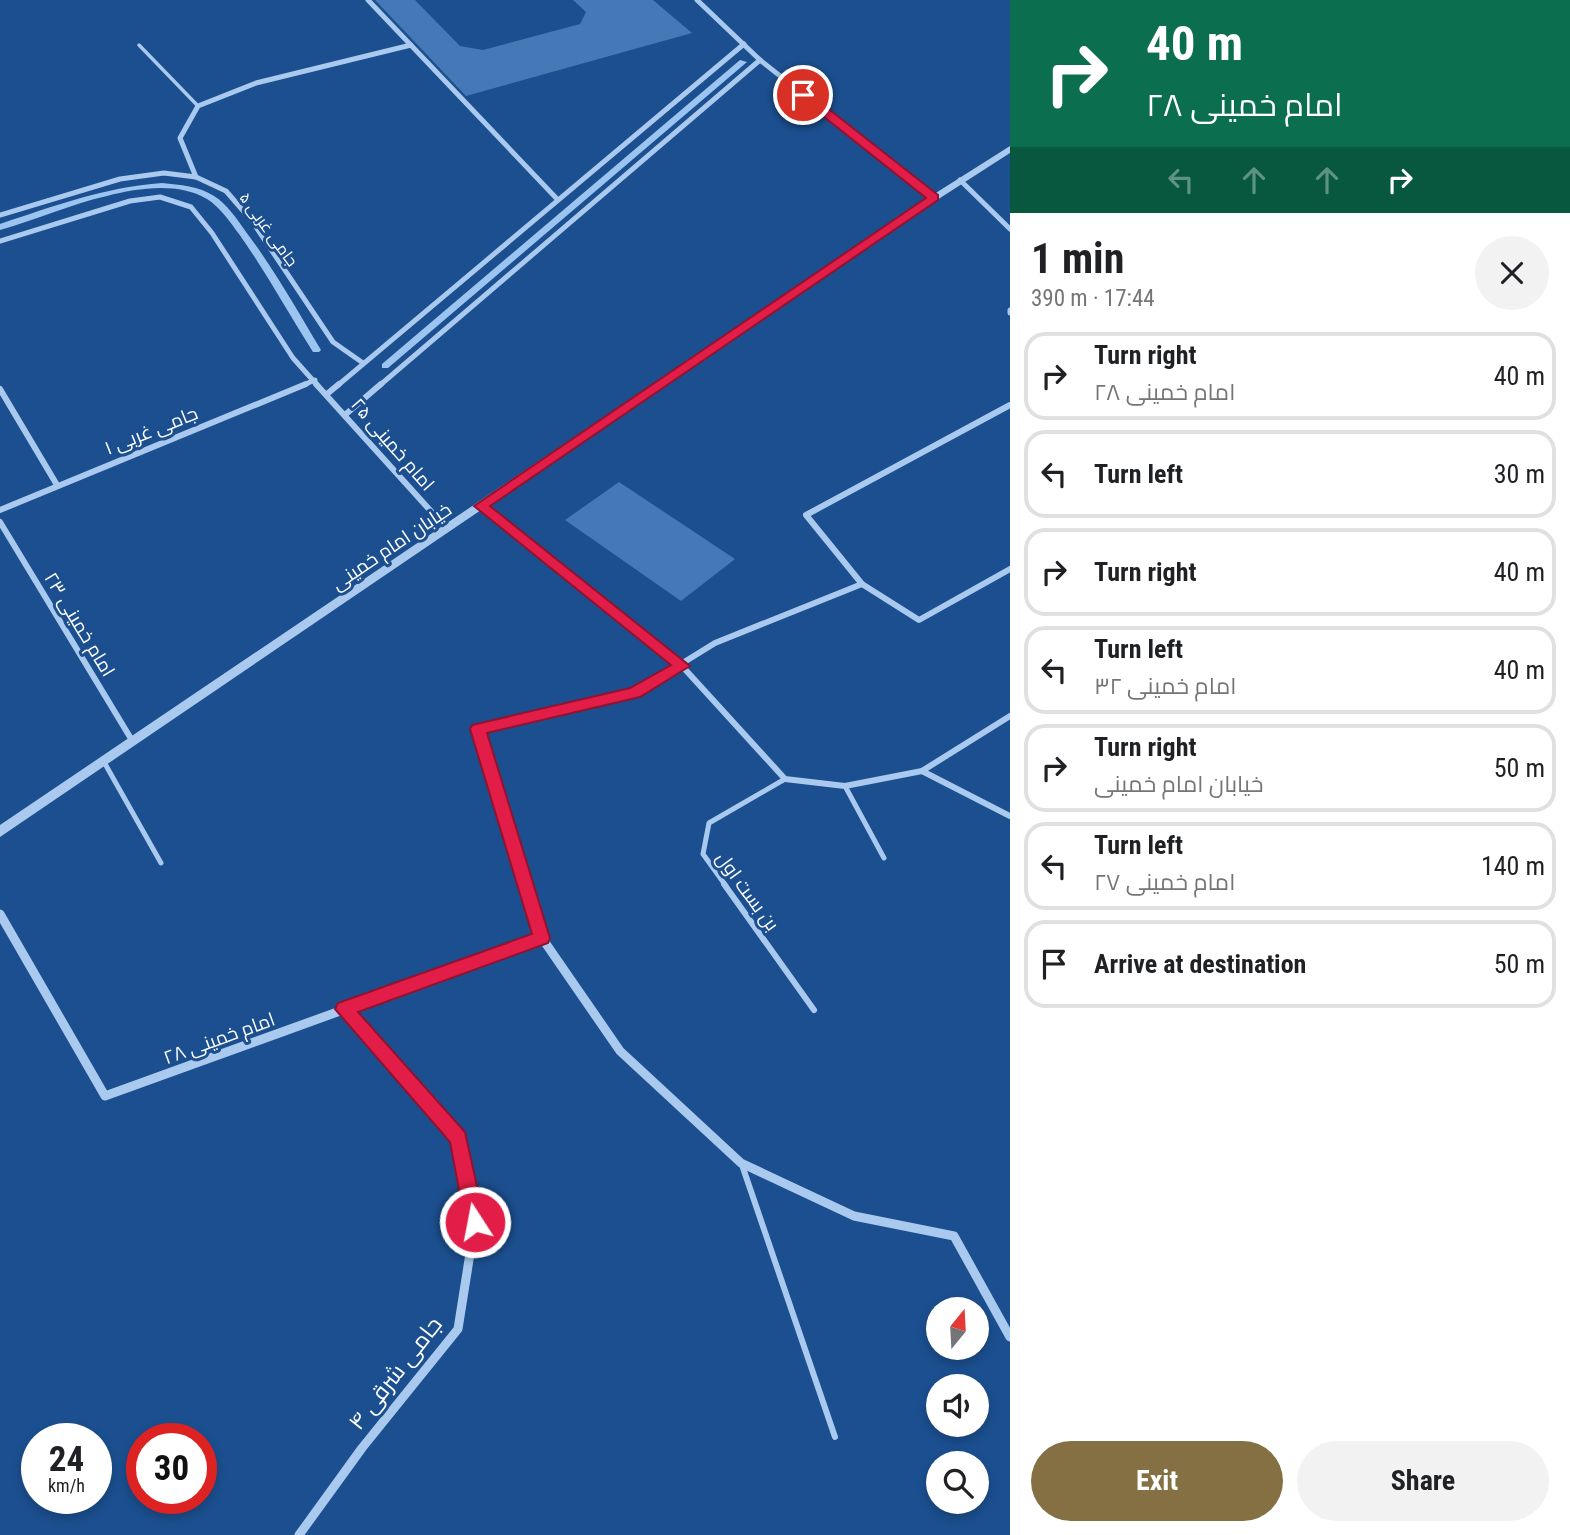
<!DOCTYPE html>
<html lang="en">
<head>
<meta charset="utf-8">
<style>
  :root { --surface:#fff; --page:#f2f2f2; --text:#202124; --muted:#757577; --line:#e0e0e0; --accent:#847042 }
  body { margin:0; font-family:"Roboto Condensed",Cairo,sans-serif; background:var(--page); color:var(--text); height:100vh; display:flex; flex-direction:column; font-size:26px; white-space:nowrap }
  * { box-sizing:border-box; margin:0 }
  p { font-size:23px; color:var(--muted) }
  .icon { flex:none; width:38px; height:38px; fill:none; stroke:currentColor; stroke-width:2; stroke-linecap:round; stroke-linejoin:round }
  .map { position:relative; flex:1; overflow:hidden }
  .drawer { display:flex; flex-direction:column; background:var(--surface); width:560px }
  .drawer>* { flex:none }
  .banner { background:#0b6e4f; color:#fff; overflow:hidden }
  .needle { width:46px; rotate:18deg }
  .tools { position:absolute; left:926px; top:1297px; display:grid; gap:14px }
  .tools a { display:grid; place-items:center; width:63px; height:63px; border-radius:50%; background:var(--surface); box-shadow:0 4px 10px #0003; font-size:35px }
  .speed { position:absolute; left:21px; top:1423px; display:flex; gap:14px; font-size:35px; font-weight:700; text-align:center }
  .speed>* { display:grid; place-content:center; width:91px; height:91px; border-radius:50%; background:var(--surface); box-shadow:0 4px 10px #0003; line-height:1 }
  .speed small { font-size:18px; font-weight:400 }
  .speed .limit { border:10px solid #d22; background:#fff; color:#111 }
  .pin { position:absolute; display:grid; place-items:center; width:60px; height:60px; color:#fff; margin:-30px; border:4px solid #fff; border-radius:50%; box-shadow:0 2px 7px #0007 }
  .me { position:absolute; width:77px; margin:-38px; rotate:349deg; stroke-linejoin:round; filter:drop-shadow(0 0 5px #0008) }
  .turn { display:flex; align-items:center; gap:24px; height:147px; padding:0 21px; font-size:32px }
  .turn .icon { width:91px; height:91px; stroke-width:2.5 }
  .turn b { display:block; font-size:49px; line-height:60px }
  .lanes { display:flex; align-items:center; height:66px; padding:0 21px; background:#0003; justify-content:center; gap:35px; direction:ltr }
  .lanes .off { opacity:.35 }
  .round { display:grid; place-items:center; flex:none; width:74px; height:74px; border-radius:37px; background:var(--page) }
  .overview { display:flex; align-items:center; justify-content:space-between; height:119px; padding:0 21px }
  h1 { font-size:42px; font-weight:700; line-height:52px }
  .action { display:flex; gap:14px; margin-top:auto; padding:14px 21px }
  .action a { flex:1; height:80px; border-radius:42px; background:var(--accent); color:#fff; font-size:28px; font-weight:700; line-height:80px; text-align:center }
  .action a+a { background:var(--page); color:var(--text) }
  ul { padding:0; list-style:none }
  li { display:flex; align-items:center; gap:21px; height:88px; margin:0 14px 10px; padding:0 7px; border:4px solid var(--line); border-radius:21px }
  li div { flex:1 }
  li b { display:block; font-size:26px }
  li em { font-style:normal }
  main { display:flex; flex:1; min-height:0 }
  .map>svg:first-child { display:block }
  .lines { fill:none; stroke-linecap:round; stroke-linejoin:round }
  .stream { fill:#9cc4f0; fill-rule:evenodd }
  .building { fill:#4478b7 }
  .service-far2 { stroke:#a9c9ee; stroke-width:3.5 }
  .service-far1 { stroke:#a9c9ee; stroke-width:5 }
  .service { stroke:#a9c9ee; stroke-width:6 }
  .minor-far2 { stroke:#a9c9ee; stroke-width:5 }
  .minor-far1 { stroke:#a9c9ee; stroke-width:6 }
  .minor { stroke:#a9c9ee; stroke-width:9 }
  .tertiary { fill:#a9c9ee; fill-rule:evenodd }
  .route { fill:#e11d48; stroke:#92132f; stroke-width:2 }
  .labels { text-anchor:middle; stroke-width:6; stroke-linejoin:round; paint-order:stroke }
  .far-street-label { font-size:16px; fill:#fff; stroke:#1b4f8f }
  .street-label { font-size:19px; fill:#fff; stroke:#1b4f8f }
  .near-street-label { font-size:23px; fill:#fff; stroke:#1b4f8f }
</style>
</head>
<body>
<main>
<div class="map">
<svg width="1010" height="1535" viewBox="0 0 1010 1535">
  <rect width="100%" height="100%" fill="#1b4f8f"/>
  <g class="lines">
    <g class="stream">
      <polygon points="740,60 747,62 388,368 382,368 382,364"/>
      <path d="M 162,183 C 180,185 199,186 214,196 C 227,204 237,219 246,232 C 274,269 297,310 321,350 L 319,352 L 313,352 C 288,313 266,272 239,234 C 230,222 220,207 207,199 C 178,182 138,188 107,196 C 71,204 36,220 0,230 L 0,224 C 54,206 105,187 162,183 Z"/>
    </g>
  </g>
  <g class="building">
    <polygon points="375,0 415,0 460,46 483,50 580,24 586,12 573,0 653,0 692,33 466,96"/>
    <polygon points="619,482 735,559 681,601 565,520"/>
  </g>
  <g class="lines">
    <polyline class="service-far2" points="139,45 198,106"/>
    <g class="service-far1">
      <polyline points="104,762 161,863"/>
      <polyline points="845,786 884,858"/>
      <polyline points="726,886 703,854 709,823 785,779"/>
    </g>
    <g class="service">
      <polyline points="724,884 814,1010"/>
      <polyline points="742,1165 835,1437"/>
    </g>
    <g class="minor-far2">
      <polyline points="368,0 558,200"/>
      <polyline points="697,0 760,60 934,198"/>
      <polyline points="196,177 180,138 198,106 256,83 411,45"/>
      <polyline points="960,180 1010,229"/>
      <polyline points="0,215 120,179 164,173 196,177 226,191 252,221 333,342 363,363"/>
      <polyline points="0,241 130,201 160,197 191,207 212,233 293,358 318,386"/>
      <polyline points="1010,310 1010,313"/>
      <polyline points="301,386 315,380"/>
      <polyline points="337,386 744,44"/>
      <polyline points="379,386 760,60"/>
    </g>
    <g class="minor-far1">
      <polyline points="316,384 447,529"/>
      <polyline points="0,389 57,485"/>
      <polyline points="327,394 339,384"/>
      <polyline points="1010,405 806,515 862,584 919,620 1010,569"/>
      <polyline points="346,414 381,384"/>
      <polyline points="481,506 682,666 785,779 845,786 922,771 1010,716"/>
      <polyline points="0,510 306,384"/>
      <polyline points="0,522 133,742"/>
      <polyline points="922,771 1010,816"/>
      <polyline points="526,886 478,729 634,693 715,643 862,584"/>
    </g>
    <g class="minor">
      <polyline points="525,884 542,938 620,1051 741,1163 854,1216 954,1236 1010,1337"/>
      <polyline points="0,914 105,1096 542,938"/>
      <polyline points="299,1535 362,1448 458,1329 475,1222 458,1138 344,1009"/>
    </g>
    <polygon class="tertiary" points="1010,146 1010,153 937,200 0,837 0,825 931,196"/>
  </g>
  <polygon class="route" points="799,92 807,92 938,195 938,200 490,506 690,666 640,697 487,733 550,938 548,943 358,1012 465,1132 485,1222 482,1229 475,1231 468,1229 465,1222 450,1142 335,1009 338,1003 532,934 470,729 472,725 630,688 671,665 474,506 926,198 799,97"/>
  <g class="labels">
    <g class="far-street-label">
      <text transform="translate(269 229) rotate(54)" y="6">جامی غربی ۵</text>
    </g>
    <g class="street-label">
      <text transform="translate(151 430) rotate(-22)" y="7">جامی غربی ۱</text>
      <text transform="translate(393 444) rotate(49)" y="7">امام خمینی ۲۵</text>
      <text transform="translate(391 546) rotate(-34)" y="7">خیابان امام خمینی</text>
      <text transform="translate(80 624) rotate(59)" y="7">امام خمینی ۲۳</text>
      <text transform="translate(748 891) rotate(54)" y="7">بن بست اول</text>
      <text transform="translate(219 1038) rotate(-20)" y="7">امام خمینی ۲۸</text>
    </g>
    <g class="near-street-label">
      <text transform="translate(395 1373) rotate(-52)" y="8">جامی شرقی ۴</text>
    </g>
  </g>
</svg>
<div class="tools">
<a><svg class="needle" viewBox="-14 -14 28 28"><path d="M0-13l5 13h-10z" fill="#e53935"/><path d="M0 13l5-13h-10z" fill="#757577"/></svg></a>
<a><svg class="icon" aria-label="sound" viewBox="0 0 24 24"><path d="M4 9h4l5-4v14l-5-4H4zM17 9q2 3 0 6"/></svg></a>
<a><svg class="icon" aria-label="search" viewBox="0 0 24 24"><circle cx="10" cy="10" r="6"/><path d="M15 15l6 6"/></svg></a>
</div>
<div class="speed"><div>24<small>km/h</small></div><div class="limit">30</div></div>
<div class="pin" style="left:803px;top:95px;background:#d93025"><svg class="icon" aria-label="arrive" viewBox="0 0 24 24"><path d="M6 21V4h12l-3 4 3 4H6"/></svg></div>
<svg class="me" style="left:475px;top:1222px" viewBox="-20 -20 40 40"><circle r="17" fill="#e11d48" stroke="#fff" stroke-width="3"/><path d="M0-11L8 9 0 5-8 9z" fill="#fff"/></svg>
</div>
<section class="drawer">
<div class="banner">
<div class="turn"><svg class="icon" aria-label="right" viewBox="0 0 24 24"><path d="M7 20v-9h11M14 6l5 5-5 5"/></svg><div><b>40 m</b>امام خمینی ۲۸</div></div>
<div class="lanes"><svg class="icon off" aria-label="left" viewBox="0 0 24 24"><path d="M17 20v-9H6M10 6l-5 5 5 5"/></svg><svg class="icon off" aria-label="ahead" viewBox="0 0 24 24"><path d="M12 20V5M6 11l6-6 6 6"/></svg><svg class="icon off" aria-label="ahead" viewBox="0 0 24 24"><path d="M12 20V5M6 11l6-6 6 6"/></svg><svg class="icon" aria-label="right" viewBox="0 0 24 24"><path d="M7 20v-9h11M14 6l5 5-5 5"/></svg></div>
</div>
<div class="overview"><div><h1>1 min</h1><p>390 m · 17:44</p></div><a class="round"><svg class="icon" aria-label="close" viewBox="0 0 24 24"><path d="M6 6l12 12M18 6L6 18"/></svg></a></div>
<ul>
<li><svg class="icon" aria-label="right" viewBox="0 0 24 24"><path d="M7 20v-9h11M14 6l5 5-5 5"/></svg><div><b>Turn right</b><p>امام خمینی ۲۸</p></div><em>40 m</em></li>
<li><svg class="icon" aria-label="left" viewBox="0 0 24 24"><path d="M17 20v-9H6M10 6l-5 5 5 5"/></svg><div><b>Turn left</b></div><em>30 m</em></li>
<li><svg class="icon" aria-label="right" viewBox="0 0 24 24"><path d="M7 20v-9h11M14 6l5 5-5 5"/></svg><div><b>Turn right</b></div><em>40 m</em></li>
<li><svg class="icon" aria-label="left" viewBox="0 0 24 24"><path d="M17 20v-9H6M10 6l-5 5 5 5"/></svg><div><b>Turn left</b><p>امام خمینی ۳۲</p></div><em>40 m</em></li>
<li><svg class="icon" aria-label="right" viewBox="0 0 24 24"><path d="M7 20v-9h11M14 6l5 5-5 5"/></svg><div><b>Turn right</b><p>خیابان امام خمینی</p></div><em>50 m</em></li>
<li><svg class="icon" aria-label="left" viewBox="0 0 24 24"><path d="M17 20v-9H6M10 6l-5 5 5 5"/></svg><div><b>Turn left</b><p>امام خمینی ۲۷</p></div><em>140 m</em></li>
<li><svg class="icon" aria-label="arrive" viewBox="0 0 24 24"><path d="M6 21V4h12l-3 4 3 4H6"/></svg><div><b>Arrive at destination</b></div><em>50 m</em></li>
</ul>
<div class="action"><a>Exit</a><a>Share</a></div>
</section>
</main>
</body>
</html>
